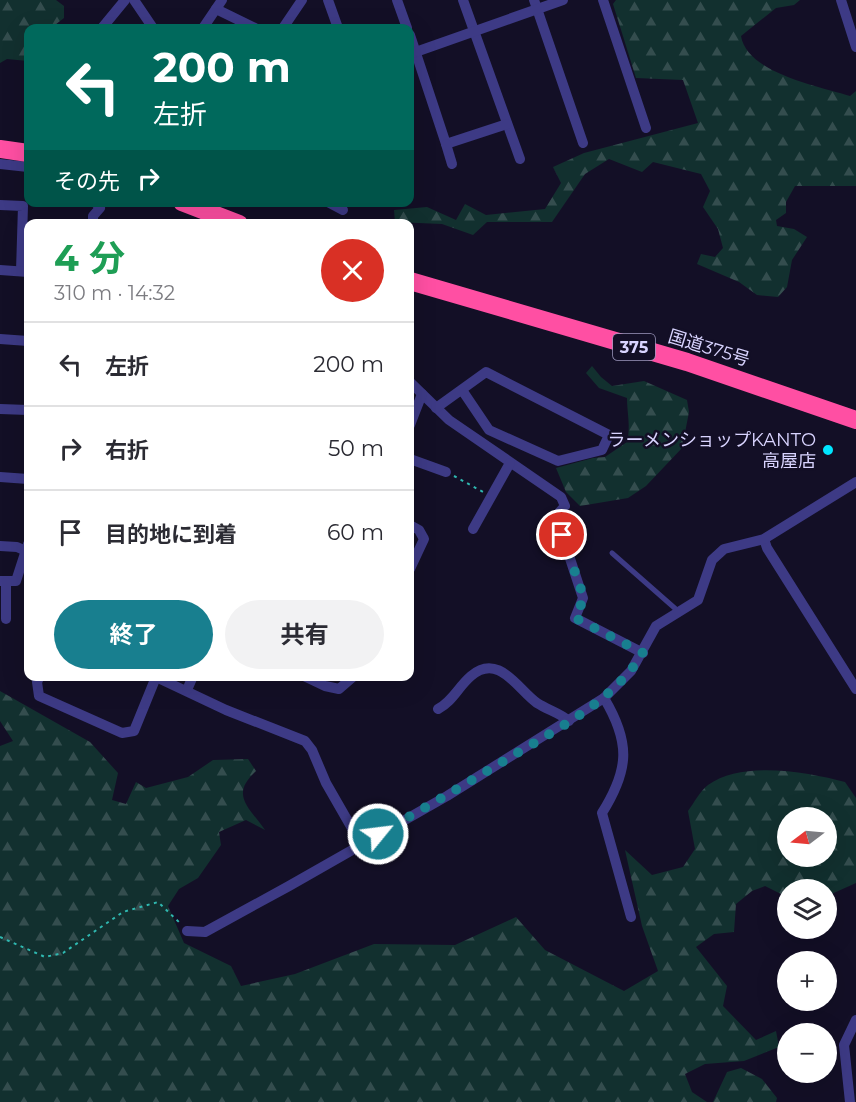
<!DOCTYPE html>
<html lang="ja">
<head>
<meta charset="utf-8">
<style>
  :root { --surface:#fff; --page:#f2f2f3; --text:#2b2b33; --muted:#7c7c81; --line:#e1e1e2; --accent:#187f8f }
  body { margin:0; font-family:Montserrat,"Noto Sans JP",sans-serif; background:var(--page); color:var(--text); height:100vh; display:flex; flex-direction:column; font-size:22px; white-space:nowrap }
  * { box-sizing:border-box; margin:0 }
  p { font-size:20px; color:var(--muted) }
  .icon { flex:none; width:33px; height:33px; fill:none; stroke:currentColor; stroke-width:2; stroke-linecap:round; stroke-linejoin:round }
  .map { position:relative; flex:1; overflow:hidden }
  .side { position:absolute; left:24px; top:219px; width:390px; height:462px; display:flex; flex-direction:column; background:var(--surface); border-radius:12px; box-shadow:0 6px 24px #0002 }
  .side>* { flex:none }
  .guide { position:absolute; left:24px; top:24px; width:390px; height:183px; border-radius:12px; box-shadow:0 6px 24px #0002; background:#00695c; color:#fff; overflow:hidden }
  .needle { width:39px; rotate:254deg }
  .controls { position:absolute; left:777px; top:807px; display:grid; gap:12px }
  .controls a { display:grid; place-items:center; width:60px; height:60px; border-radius:50%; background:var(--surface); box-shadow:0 6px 24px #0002; font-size:30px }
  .pin { position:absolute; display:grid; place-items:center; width:51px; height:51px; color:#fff; margin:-26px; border:3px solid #fff; border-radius:50%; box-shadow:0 2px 6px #0007 }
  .me { position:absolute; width:66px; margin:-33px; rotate:61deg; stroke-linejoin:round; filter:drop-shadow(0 0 4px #0008) }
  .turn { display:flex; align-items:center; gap:21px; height:126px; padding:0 30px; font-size:27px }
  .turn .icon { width:78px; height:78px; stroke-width:2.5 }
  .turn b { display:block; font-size:42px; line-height:51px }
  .then { display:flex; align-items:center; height:57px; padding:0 30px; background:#0003; gap:12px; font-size:22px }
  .round { display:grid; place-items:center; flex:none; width:63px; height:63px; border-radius:32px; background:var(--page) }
  .summary { display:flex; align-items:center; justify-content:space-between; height:102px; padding:0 30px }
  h1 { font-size:36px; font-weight:700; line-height:45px; color:#1e9e55 }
  .action { display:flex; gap:12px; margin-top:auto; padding:12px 30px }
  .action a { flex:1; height:69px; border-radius:36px; background:var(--accent); color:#fff; font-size:24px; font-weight:700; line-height:69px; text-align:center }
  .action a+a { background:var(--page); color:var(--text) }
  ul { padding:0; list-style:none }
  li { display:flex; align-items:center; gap:18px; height:84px; padding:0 30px; border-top:2px solid var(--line) }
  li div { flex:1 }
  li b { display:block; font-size:22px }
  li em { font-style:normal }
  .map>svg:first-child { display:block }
  .forest { fill:url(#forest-firs); fill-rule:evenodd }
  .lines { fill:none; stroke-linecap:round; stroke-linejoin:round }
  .path { stroke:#2fb8b0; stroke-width:2; stroke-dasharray:3 4.5; stroke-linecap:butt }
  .lane { stroke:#3d3a85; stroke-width:5 }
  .street { stroke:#3d3a85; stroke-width:10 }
  .secondary { stroke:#6f6bff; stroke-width:14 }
  .highway { stroke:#ff4fa3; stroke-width:18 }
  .route { stroke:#187f8f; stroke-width:10; stroke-dasharray:0 18 }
  .poi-dot { fill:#00e5ff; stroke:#130f26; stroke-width:2 }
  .labels { text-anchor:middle; stroke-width:5; stroke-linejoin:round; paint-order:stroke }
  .shield { fill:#130f26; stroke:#9e99be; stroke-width:1.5 }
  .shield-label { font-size:16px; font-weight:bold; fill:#d9d4ff }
  .street-label { font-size:18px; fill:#d9d4ff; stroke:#130f26 }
  .poi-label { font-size:18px; fill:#d9d4ff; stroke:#130f26; text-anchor:end }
</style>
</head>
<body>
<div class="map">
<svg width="856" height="1102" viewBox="0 0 856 1102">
  <defs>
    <pattern id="forest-firs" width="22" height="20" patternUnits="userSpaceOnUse" patternTransform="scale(1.5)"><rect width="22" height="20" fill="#12302f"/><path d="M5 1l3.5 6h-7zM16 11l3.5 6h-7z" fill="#344d4e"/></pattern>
  </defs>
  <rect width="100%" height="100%" fill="#130f26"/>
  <g class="forest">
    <polygon points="0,0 56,0 64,6 64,18 51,28 28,28 28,61 7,59 0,63"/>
    <path d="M 616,0 L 800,0 L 794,5 L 776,8 L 741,36 C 747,73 818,86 850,96 L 856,91 L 856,186 L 795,186 L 786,202 L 786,213 L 776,220 L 777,226 L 794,229 L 807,237 L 792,260 L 787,287 L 778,297 L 757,295 L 739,282 L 697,264 L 701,254 L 715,257 L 723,248 L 718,229 L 703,207 L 710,191 L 701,174 L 653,162 L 642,172 L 609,159 L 585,174 L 552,222 L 487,222 L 473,235 L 442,224 L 395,222 L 394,210 L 427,207 L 456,220 L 465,204 L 486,215 L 545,209 L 561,183 L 553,167 L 584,153 L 698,123 L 683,80 L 636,78 L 613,4 Z"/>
    <path d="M 592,366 L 601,377 L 612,386 L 644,381 L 687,400 L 689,412 L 682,448 L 646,486 L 628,498 L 580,506 L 566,492 L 556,468 L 593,458 L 605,457 L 627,442 C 631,427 627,413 627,398 L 599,388 L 586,373 Z"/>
    <path d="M 0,691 L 90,742 L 118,773 L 112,800 L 126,804 L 136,782 L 146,788 L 188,777 L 213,760 L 248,759 L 256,771 C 230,795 248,806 265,830 L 246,820 L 219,832 L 221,845 L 198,878 L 179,889 L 168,906 L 184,943 L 231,966 L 241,986 L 295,974 L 374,944 L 455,945 L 516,917 L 545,950 L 624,991 L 658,971 L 642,926 L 625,850 L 652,875 L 683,867 L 695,849 L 688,811 C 694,803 700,791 708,785 C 742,760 808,772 845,782 L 856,798 L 856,883 L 827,896 L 826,890 L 788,890 L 787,897 L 765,886 L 752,891 L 736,904 L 734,932 L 714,934 L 696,947 L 727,986 L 723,1006 L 756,1040 L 776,1031 L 779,1047 L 744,1061 L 705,1064 L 685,1074 L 692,1092 L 707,1102 L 0,1102 L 0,746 L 13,741 L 0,721 ZM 788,818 L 826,818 L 826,856 L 788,856 Z"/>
    <polygon points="741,1068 762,1079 777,1098 776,1102 713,1102 727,1072"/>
  </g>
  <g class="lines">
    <g class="path">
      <polyline points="454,476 483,492"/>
      <polyline points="0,937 45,957 63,953 123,912 158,902 181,924"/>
    </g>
    <polyline class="lane" points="612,553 678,611"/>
    <g class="street">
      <polyline points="134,0 153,28"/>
      <polyline points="328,0 338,28"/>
      <polyline points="397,0 407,28"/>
      <polyline points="463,0 520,159"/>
      <polyline points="534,0 583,143"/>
      <polyline points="603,0 646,128"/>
      <polyline points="841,0 856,47"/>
      <polyline points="216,9 255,28"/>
      <polyline points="102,28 125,0"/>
      <polyline points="203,28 222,0"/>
      <polyline points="283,28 302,0"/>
      <polyline points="410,35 446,144 507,124"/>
      <polyline points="410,54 563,0"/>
      <polyline points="446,144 452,164"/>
      <polyline points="0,164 28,167"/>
      <polyline points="328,202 343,210"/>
      <polyline points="0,205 23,206 21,271"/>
      <polyline points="93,224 93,216 100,208 95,202"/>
      <polyline points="0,270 28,272"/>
      <polyline points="0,339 28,341"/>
      <polyline points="410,382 449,420 561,497 565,506 556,516 583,598 575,618 643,653"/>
      <polyline points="436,408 486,372 609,435 602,450 558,461 489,430 462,390"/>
      <polyline points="0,409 28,410"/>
      <polyline points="410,425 422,394"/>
      <polyline points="410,459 446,472"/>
      <polyline points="0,477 28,479"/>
      <polyline points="410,525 419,530 424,539 410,569"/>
      <polyline points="473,529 510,463"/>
      <polyline points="764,539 767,548 856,689"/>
      <polyline points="0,546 17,547 26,551"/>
      <polyline points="0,581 16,581 28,544"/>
      <polyline points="6,619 6,582"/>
      <polyline points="40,676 37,682 39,696 122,733 134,731 156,677"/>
      <polyline points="154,676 226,710 305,741 312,750 326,783 361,844"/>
      <polyline points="304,676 325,686 339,689 354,676"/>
      <polyline points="187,690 193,676"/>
      <path d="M 604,698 C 631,743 629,770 602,813 L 631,917"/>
      <path d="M 438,709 C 453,701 458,687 471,676 C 499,652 518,690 537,703 C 548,710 560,713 569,721"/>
      <polyline points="187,931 205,932 289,886 447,796 604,698 631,671 656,626 698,600 712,560 724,549 764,539 856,482"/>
      <polyline points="850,1102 844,1045 856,1020"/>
    </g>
    <polyline class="secondary" points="206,224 213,202"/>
    <g class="highway">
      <polyline points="0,149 28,153"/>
      <polyline points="182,202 239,224"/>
      <polyline points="410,281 687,362 856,420"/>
    </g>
  </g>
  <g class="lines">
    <path class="route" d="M 378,834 C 424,809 469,782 514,755 C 562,726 613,701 643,653 L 575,618 L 584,598 L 562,535"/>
  </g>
  <circle class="poi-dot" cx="828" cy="450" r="6"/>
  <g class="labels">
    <rect class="shield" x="613" y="334" width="42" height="26" rx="4.5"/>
    <g class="shield-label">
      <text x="634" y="353">375</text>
    </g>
    <g class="street-label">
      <text transform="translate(709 348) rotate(17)" y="6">国道375号</text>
    </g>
    <g class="poi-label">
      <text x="816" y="446">ラーメンショップKANTO<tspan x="816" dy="21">高屋店</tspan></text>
    </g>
  </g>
</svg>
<div class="controls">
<a><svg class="needle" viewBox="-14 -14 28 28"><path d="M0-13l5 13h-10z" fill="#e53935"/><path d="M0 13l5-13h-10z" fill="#7c7c81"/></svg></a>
<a><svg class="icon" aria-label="layers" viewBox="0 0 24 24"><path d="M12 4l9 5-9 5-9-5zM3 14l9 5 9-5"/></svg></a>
<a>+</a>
<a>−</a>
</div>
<div class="pin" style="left:562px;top:535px;background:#d93025"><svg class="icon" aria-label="arrive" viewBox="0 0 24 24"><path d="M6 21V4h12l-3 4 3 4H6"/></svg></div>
<svg class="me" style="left:378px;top:834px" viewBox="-20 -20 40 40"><circle r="17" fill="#187f8f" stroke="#fff" stroke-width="3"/><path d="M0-11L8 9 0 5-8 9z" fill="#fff"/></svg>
<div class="guide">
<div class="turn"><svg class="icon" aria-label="left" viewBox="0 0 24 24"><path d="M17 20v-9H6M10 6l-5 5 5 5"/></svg><div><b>200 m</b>左折</div></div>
<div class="then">その先<svg class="icon" aria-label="right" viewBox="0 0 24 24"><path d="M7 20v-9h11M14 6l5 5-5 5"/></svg></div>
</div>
<section class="side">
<div class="summary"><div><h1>4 分</h1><p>310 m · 14:32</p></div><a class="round" style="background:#d93025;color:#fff"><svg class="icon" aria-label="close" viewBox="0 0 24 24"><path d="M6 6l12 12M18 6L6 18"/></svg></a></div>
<ul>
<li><svg class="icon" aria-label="left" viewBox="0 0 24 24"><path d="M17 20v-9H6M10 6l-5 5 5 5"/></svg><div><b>左折</b></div><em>200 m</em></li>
<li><svg class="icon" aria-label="right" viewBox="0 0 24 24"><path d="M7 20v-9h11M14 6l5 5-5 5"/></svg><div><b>右折</b></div><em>50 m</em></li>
<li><svg class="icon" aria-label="arrive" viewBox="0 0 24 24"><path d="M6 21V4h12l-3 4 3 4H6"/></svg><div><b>目的地に到着</b></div><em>60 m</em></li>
</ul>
<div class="action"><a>終了</a><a>共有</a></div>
</section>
</div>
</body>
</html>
